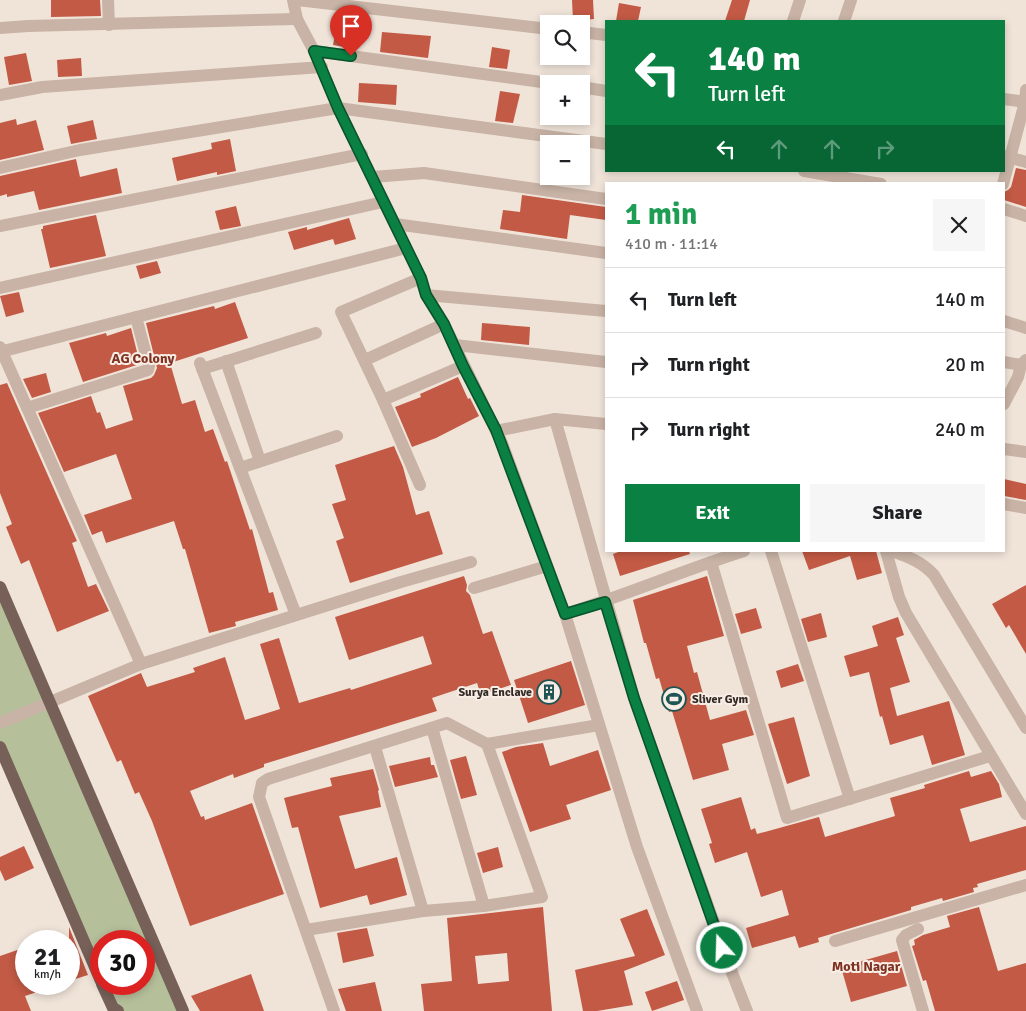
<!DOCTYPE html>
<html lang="en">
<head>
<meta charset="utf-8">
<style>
  :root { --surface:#fff; --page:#f6f6f6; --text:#202124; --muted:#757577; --line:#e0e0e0; --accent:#0b8043 }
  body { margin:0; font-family:Signika,sans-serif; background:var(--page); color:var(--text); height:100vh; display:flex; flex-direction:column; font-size:19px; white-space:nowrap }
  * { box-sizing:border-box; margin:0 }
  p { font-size:16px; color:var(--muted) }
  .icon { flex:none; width:28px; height:28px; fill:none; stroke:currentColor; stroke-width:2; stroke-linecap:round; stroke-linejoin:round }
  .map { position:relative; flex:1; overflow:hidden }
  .side { position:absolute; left:605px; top:182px; width:400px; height:370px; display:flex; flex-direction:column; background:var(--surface); border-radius:0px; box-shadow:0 2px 8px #0003 }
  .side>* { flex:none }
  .banner { position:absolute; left:605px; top:20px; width:400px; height:152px; border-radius:0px; box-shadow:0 2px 8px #0003; background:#0b8043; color:#fff; overflow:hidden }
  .controls { position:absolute; left:540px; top:15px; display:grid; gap:10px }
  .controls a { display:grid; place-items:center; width:50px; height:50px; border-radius:0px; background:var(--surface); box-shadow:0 2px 8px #0003; font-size:25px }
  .speed { position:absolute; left:15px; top:930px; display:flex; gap:10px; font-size:25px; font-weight:700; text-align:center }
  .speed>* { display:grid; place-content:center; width:65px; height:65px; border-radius:50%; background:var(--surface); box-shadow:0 2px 8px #0003; line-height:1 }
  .speed small { font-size:12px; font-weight:400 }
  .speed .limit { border:8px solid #d22; background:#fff; color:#111 }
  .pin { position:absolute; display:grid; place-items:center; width:42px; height:42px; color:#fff; margin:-51px -21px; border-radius:50% 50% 50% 0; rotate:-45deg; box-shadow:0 0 5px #0007 }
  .pin .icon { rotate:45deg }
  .me { position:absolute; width:55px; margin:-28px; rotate:340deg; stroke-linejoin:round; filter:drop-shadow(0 0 4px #0008) }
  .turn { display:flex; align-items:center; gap:18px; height:105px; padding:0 20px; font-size:22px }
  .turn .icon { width:65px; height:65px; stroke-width:2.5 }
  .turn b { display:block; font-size:35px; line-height:42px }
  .lanes { display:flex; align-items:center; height:48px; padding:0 20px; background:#0003; justify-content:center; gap:25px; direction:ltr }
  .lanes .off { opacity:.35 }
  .round { display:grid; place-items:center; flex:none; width:52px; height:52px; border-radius:0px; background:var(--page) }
  .overview { display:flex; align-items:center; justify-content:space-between; height:85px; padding:0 20px }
  h1 { font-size:30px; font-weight:800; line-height:38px; color:#1e9e55 }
  .primary-button { display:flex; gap:10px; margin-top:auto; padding:10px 20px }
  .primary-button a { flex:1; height:58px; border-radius:0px; background:var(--accent); color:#fff; font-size:20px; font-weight:800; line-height:58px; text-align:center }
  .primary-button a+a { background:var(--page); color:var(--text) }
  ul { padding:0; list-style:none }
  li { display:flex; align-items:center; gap:15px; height:65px; padding:0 20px; border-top:1px solid var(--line) }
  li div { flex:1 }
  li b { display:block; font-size:19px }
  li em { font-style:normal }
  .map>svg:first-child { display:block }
  .green { fill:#b5bf9a }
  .building { fill:#c25a45; fill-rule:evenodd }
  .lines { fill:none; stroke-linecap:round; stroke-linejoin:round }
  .minor { stroke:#c8b3a6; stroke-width:12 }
  .major { stroke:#766058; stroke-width:12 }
  .route-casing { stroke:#07532c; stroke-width:12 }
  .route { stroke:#0b8043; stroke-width:9 }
  .labels { text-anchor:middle; stroke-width:4; stroke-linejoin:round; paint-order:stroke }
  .poi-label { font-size:12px; font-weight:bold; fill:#342a26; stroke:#f8eee5; text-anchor:end }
  .neighbourhood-label { font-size:14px; font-weight:bold; fill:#803222; stroke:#f8eee5 }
</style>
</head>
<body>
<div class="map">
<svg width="1026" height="1011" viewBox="0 0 1026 1011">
  <rect width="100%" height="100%" fill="#f0e4d9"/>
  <polygon class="green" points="0,587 183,1011 118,1011 102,984 144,984 144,941 101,941 101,981 0,747"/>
  <g class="building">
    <polygon points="51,0 100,0 101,16 51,17"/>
    <polygon points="572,0 593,0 594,19 573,21"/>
    <polygon points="732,0 750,0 744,21 725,21"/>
    <polygon points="619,3 641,7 638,21 616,21"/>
    <polygon points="339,13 357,15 350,48 333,45"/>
    <polygon points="382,32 431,36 428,58 380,52"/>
    <polygon points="492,47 510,50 507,69 489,67"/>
    <polygon points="26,53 32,81 9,85 4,57"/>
    <polygon points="81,58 82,76 58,77 57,60"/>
    <polygon points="359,83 397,85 396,105 358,102"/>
    <polygon points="500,91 520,94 513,123 495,121"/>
    <polygon points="16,119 17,125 36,120 44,150 0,160 0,123"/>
    <polygon points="93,120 97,139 71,144 67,126"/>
    <polygon points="230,139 236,171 217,175 217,172 177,181 172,158 212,149 211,143"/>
    <polygon points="76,159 80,177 117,168 122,193 39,210 34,191 7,197 7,194 0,196 0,176"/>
    <polygon points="1016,168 1026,170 1026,207 1004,200 1004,192 1008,190 1011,187"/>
    <polygon points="522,195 606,207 606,220 570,215 567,239 500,229 503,210 520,212"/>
    <polygon points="236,206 241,226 220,230 215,211"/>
    <polygon points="96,215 106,256 50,268 41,229 43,229 43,226"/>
    <polygon points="349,218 356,239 335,245 333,239 294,250 288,232 307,227 307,230"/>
    <polygon points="157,261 161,273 140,279 136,266"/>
    <polygon points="19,292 24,312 6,317 0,296"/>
    <polygon points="235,302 248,338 170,363 182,404 195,400 205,432 213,429 225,462 227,461 250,530 252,529 269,593 273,592 278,610 235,622 236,626 209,633 185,549 183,549 174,521 106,543 102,531 92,535 84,515 132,499 116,454 64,472 38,413 91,396 97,413 100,412 106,429 133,420 123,386 151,378 154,375 157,368 146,323 214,306 215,309"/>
    <polygon points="482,323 530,327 529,345 481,340"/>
    <polygon points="131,328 140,364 83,382 69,343 106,333 107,336"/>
    <polygon points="46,373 51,392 32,398 23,379"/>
    <polygon points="458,377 468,399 470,398 479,416 436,438 412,447 395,407 421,397 420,394"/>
    <polygon points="7,383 77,541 72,543 88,587 96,584 109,611 57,632 29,560 21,564 6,527 12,524 0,493 0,385"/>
    <polygon points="394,446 403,467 416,515 429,511 443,554 350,583 336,541 344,538 332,504 346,500 335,465"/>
    <polygon points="1004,479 1026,484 1026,500 1004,496"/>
    <polygon points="621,551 689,551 690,554 620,576 613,554"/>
    <polygon points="802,551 876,551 882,573 857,580 850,556 809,570"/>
    <polygon points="464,576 467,585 466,591 470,595 483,634 492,631 511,685 481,695 477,683 432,698 437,711 264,764 264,767 234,778 233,774 190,791 201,817 204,816 205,820 252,803 284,894 190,926 152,821 139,792 135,794 121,760 117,762 88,696 141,673 147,687 195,672 193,668 225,657 245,720 280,709 260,644 279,638 299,703 350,688 351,690 432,664 423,636 349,660 335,617"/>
    <polygon points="707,576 724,636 687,646 694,673 697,672 710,720 746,710 754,735 722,744 729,770 693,780 672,711 669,712 659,678 656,679 646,643 644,643 633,600"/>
    <polygon points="1026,585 1026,654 1009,625 1006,628 992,604"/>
    <polygon points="756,608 762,628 741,634 735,614"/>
    <polygon points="821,613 827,637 808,642 801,619"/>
    <polygon points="898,617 904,635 896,638 910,682 890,688 897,716 949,701 965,755 932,765 923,735 890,745 882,716 880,717 869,672 850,677 844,656 878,646 872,626"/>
    <polygon points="571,661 585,705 528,723 514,680"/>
    <polygon points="798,664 804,681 781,688 776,671"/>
    <polygon points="794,717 810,776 787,784 768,724"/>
    <polygon points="543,743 550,766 598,750 611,790 566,805 571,819 530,832 502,752 516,747"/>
    <polygon points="466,756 477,795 461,799 450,760"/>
    <polygon points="430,757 431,765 434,765 438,777 395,787 389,766"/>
    <polygon points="373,769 379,790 378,791 381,807 339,816 355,869 397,857 407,895 370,905 367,895 320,908 298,827 292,828 284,798 332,786 330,778"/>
    <polygon points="969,771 971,777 991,771 999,784 1002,797 960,809 970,842 1026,826 1026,870 977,884 978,887 973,888 974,892 943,901 942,898 911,907 911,910 818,938 819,942 799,948 795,936 752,948 746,928 789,915 782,890 761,897 747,852 715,863 709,844 712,843 701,809 741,797 751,830 755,828 757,834 819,817 825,837 895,816 890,798 925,788 924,785"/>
    <polygon points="24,846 34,868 5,881 0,870 0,857"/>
    <polygon points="498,847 503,867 483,873 477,853"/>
    <path d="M 543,907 L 552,1011 L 424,1011 L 421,984 L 452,981 L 447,918 ZM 507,953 L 509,981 L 478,984 L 475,956 Z"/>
    <polygon points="979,907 998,971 1026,963 1026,1011 935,1011 926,980 923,981 912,946 915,945 914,940 923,935 950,927 947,916"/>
    <polygon points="647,909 665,955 624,971 633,1005 597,1011 583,1011 575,970 635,956 620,919"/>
    <polygon points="69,927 88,975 69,981"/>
    <polygon points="367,928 374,956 343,963 337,933"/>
    <polygon points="26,947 26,984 55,984 55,986 25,996 31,1011 0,1011 0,956"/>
    <polygon points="897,951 907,986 851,1002 841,967"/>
    <polygon points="251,974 264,1011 200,1011 191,996"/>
    <polygon points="677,981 684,1000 652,1011 645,992"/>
    <polygon points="375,982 382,1011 346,1011 338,989"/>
  </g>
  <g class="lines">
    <g class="minor">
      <polyline points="108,0 109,25"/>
      <polyline points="293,0 297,19 314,51 338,108 421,278 426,295 444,324 502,443 565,614 637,847 697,1011"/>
      <polyline points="297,0 549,29"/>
      <polyline points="793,21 800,0"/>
      <polyline points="844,21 851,0"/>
      <polyline points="0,28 28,26 297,19"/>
      <polyline points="581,32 606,35"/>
      <polyline points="314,51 556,84"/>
      <polyline points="581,87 606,91"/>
      <polyline points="0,95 42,87 322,67"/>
      <polyline points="1004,99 1026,102"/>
      <polyline points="1004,156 1026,162"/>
      <polyline points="0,168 80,150 338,108 606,144"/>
      <polyline points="804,171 881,184"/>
      <polyline points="373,177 424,173 606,199"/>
      <polyline points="1003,184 1025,102 1026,90"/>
      <polyline points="1004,209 1026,216"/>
      <polyline points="395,224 606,253"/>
      <polyline points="0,226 362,154"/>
      <polyline points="0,288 383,202"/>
      <polyline points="426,295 606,311"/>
      <polyline points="1004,321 1026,328"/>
      <polyline points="455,345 606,362"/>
      <polyline points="0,347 141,664"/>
      <polyline points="0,352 406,248"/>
      <polyline points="365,360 444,324"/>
      <polyline points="226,361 260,461"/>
      <polyline points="1004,362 1021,365"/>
      <polyline points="200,363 296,615"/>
      <polyline points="202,369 316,333"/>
      <polyline points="383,400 463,366"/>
      <polyline points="1004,404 1018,377 1021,365 1026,360"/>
      <polyline points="27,408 148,370 149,366 136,317"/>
      <polyline points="555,419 634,698 729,965 747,1011"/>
      <polyline points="496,431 555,419 606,424"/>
      <polyline points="1004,449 1026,452"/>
      <polyline points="240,468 337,436"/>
      <polyline points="420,485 383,400 341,312 421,278"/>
      <polyline points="1004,504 1026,508"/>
      <polyline points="771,551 850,799"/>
      <polyline points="886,551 899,597 906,613 1026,814"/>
      <path d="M 892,551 C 909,557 922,562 934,575 L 1026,728"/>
      <polyline points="711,562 787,818 990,756"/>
      <polyline points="474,588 547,566"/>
      <path d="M 565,614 C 626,595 684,570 744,551"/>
      <polyline points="0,723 141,664 401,582 471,562"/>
      <polyline points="432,728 484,906"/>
      <polyline points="487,744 599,725"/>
      <polyline points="375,747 423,911"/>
      <polyline points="918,929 906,935 902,940 923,1011"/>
      <polyline points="306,930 423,911 484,906 542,897 487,744 447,723 268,779 262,783 259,797 334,1011"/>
      <polyline points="835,941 1026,885"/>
    </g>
    <g class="major">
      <polyline points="0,587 183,1011"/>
      <polyline points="0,747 101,981"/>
      <polyline points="102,984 113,1008 118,1011"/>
    </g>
  </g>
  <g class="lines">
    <g class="route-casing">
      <polyline id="route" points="351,56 314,51 338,108 421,278 426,295 444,324 463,366 496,430 565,614 605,602 634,698 722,948"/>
    </g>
    <use href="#route" class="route"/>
  </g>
  <defs>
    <g id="building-ring" transform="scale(1.25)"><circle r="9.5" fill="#f8eee5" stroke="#1e5453" stroke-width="1.5"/><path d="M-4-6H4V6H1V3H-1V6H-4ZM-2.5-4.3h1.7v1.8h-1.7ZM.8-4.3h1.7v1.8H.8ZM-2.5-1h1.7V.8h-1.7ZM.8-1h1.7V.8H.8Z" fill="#1e5453"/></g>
    <g id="stadium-ring" transform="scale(1.25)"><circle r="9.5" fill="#f8eee5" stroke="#1e5453" stroke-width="1.5"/><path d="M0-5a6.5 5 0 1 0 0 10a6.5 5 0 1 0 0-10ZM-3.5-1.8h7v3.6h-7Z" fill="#1e5453"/></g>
  </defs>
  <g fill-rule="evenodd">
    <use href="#building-ring" x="549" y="692"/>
    <use href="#stadium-ring" x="674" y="699"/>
  </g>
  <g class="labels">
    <g class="poi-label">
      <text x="532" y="696">Surya Enclave</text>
      <text x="692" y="703" text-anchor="start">Sliver Gym</text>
    </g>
    <g class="neighbourhood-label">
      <text x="143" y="363">AG Colony</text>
      <text x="866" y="971">Moti Nagar</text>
    </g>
  </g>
</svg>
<div class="controls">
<a><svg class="icon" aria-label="search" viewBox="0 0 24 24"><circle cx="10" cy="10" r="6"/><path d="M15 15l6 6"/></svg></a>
<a>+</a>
<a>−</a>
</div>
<div class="speed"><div>21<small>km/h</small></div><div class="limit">30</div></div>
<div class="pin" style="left:351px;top:56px;background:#d93025"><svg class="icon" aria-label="arrive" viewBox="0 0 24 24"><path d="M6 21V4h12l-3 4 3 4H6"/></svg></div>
<svg class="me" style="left:722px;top:948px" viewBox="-20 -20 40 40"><circle r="17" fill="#0b8043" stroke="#fff" stroke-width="3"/><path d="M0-11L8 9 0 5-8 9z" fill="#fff"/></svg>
<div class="banner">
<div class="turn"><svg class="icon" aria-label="left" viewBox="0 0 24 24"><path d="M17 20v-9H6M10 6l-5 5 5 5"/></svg><div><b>140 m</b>Turn left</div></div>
<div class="lanes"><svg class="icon" aria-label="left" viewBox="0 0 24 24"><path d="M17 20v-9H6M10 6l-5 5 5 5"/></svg><svg class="icon off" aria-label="ahead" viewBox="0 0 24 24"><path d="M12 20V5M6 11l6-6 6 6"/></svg><svg class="icon off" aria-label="ahead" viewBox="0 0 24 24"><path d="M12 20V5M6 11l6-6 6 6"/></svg><svg class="icon off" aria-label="right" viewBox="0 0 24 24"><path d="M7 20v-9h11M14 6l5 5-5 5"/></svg></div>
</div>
<section class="side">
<div class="overview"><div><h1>1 min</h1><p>410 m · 11:14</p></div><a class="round"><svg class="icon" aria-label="close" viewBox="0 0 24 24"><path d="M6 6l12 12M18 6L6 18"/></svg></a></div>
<ul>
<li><svg class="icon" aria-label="left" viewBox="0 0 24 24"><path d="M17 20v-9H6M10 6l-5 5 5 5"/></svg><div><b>Turn left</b></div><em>140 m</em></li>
<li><svg class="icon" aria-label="right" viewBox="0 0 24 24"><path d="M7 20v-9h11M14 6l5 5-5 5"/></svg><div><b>Turn right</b></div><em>20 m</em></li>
<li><svg class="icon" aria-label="right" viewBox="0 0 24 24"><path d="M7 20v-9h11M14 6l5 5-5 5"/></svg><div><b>Turn right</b></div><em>240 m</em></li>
</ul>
<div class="primary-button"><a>Exit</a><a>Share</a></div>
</section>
</div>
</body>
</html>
